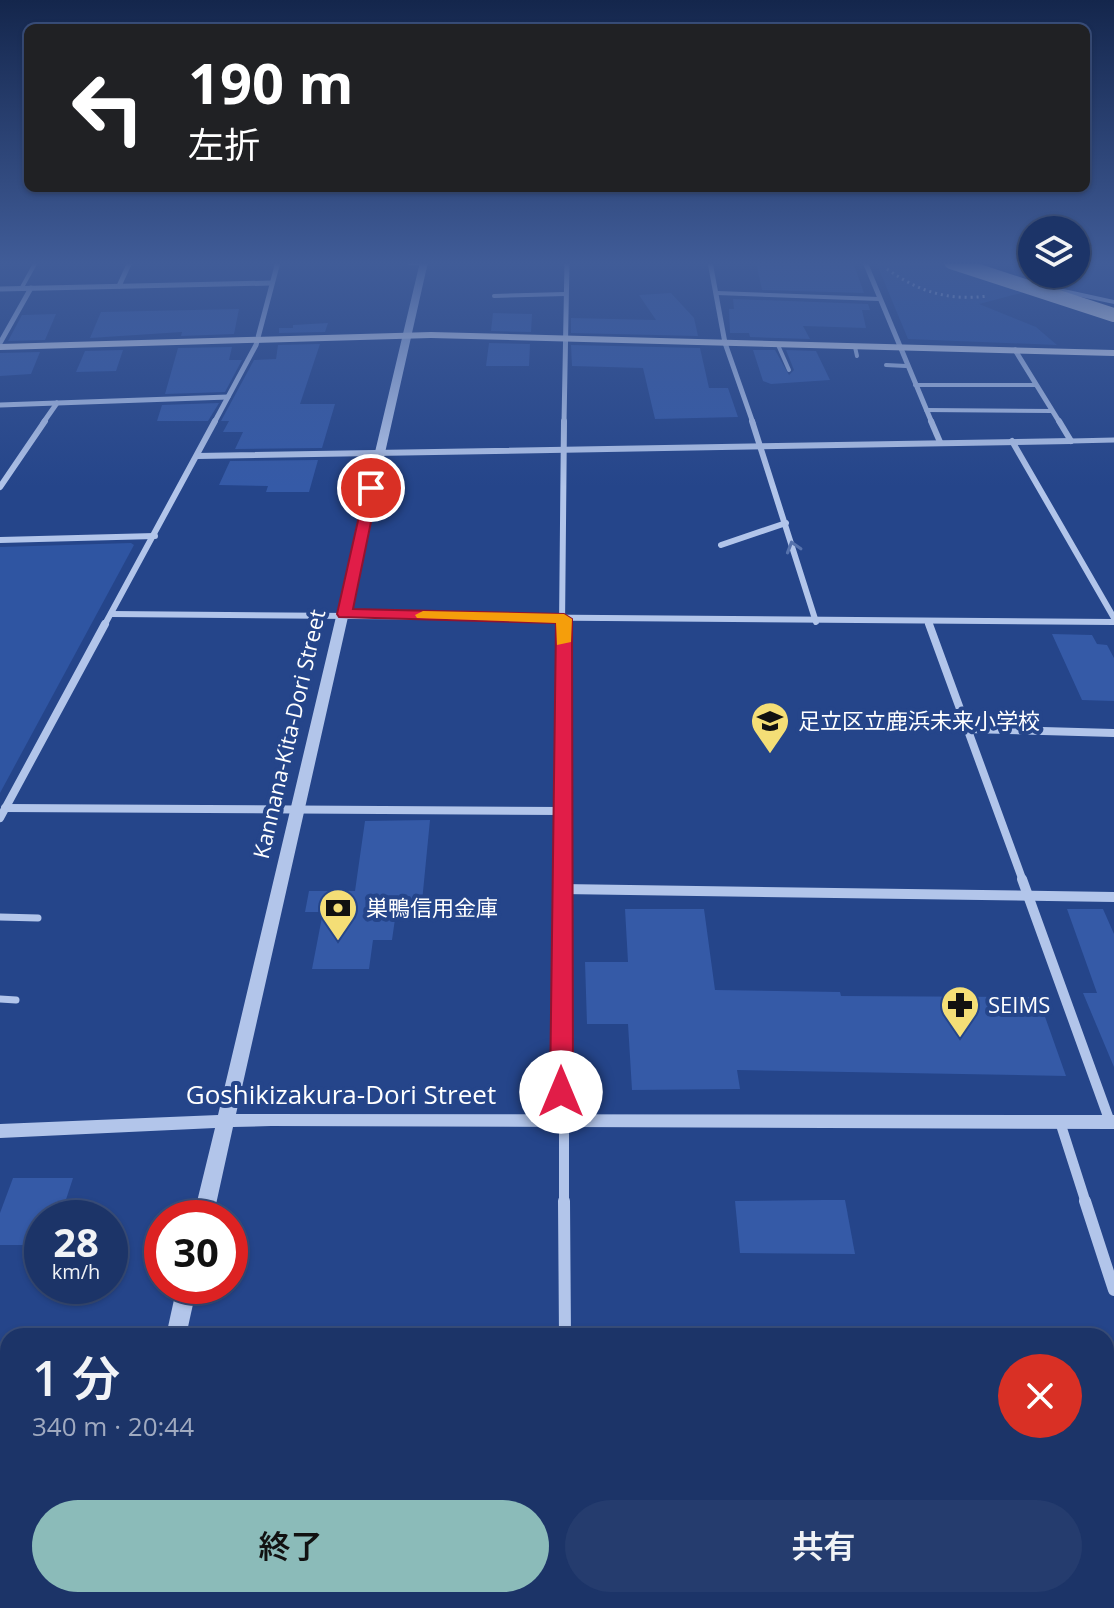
<!DOCTYPE html>
<html lang="ja">
<head>
<meta charset="utf-8">
<style>
  :root { --surface:#1c3468; --page:#253c6e; --text:#f1f3f6; --muted:#a0aac0; --line:#3a4f7c; --accent:#8bbbb9 }
  body { margin:0; font-family:"Open Sans","Noto Sans JP",sans-serif; background:var(--page); color:var(--text); height:100vh; display:flex; flex-direction:column; font-size:30px; white-space:nowrap }
  * { box-sizing:border-box; margin:0 }
  p { font-size:26px; color:var(--muted) }
  .icon { flex:none; width:44px; height:44px; fill:none; stroke:currentColor; stroke-width:2; stroke-linecap:round; stroke-linejoin:round }
  .map { position:relative; flex:1; overflow:hidden }
  .details { position:absolute; left:0px; top:1328px; width:1114px; height:280px; display:flex; flex-direction:column; background:var(--surface); border-radius:24px 24px 0 0; box-shadow:0 2px 6px #0004,0 0 0 2px var(--line) }
  .details>* { flex:none }
  .top-card { position:absolute; left:24px; top:24px; width:1066px; height:168px; border-radius:12px; box-shadow:0 2px 6px #0004,0 0 0 2px var(--line); background:#202124; color:#fff; overflow:hidden }
  .fabs { position:absolute; left:1018px; top:216px; display:grid; gap:16px }
  .fabs a { display:grid; place-items:center; width:72px; height:72px; border-radius:50%; background:var(--surface); box-shadow:0 2px 6px #0004,0 0 0 2px var(--line); font-size:40px }
  .speed { position:absolute; left:24px; top:1200px; display:flex; gap:16px; font-size:40px; font-weight:700; text-align:center }
  .speed>* { display:grid; place-content:center; width:104px; height:104px; border-radius:50%; background:var(--surface); box-shadow:0 2px 6px #0004,0 0 0 2px var(--line); line-height:1 }
  .speed small { font-size:20px; font-weight:400 }
  .speed .limit { border:12px solid #d22; background:#fff; color:#111 }
  .pin { position:absolute; display:grid; place-items:center; width:68px; height:68px; color:#fff; margin:-34px; border:4px solid #fff; border-radius:50%; box-shadow:0 2px 8px #0007 }
  .me { position:absolute; width:88px; margin:-44px; rotate:0deg; stroke-linejoin:round; filter:drop-shadow(0 0 6px #0008) }
  .turn { display:flex; align-items:center; gap:28px; height:168px; padding:0 32px; font-size:36px }
  .turn .icon { width:104px; height:104px; stroke-width:2.5 }
  .turn b { display:block; font-size:56px; line-height:68px }
  .round { display:grid; place-items:center; flex:none; width:84px; height:84px; border-radius:42px; background:var(--page) }
  .head { display:flex; align-items:center; justify-content:space-between; height:136px; padding:0 32px }
  h1 { font-size:48px; font-weight:600; line-height:60px }
  .primary-button { display:flex; gap:16px; margin-top:auto; padding:16px 32px }
  .primary-button a { flex:1; height:92px; border-radius:48px; background:var(--accent); color:#111; font-size:32px; font-weight:600; line-height:92px; text-align:center }
  .primary-button a+a { background:var(--page); color:var(--text) }
  .map>svg:first-child { display:block }
  .green { fill:#2f55a2 }
  .building { fill:#355aa7 }
  .lines { fill:none; stroke-linecap:round; stroke-linejoin:round }
  .path { stroke:#b2c5ea; stroke-width:3; stroke-dasharray:2 4; stroke-linecap:butt }
  .service-far2 { stroke:#b2c5ea; stroke-width:4 }
  .service-far1 { stroke:#b2c5ea; stroke-width:5 }
  .service { stroke:#b2c5ea; stroke-width:7 }
  .minor-far4 { stroke:#b2c5ea; stroke-width:5 }
  .minor-far3 { stroke:#b2c5ea; stroke-width:6 }
  .minor-far2 { stroke:#b2c5ea; stroke-width:8 }
  .minor-far1 { stroke:#b2c5ea; stroke-width:10 }
  .minor { stroke:#b2c5ea; stroke-width:12 }
  .tertiary { fill:#b2c5ea; fill-rule:evenodd }
  .secondary { fill:#dde5f8; fill-rule:evenodd }
  .motorway-bridge { stroke:#fff; stroke-width:14 }
  .oneway { stroke:#5672ac }
  .route { fill:#e11d48; stroke:#92132f; stroke-width:2 }
  .slow { fill:#f59e0b }
  .labels { text-anchor:middle; stroke-width:8; stroke-linejoin:round; paint-order:stroke }
  .poi-label { font-size:22px; fill:#fff; stroke:#25458a; text-anchor:start }
  .street-label { font-size:22px; fill:#fff; stroke:#25458a }
  .near-street-label { font-size:26px; fill:#fff; stroke:#25458a }
</style>
</head>
<body>
<div class="map">
<svg width="1114" height="1608" viewBox="0 0 1114 1608">
  <rect width="100%" height="100%" fill="#25458a"/>
  <g class="green">
    <polygon points="876,262 951,262 1029,291 979,304 1036,327 1057,345 908,339"/>
    <polygon points="131,543 134,545 0,793 0,547"/>
  </g>
  <g class="building">
    <polygon points="756,262 853,262 864,293 762,290"/>
    <polygon points="671,293 694,318 698,336 571,333 571,318 656,320 639,295"/>
    <polygon points="733,299 868,304 870,310 862,310 866,328 803,326 810,339 750,337 749,333 730,333 729,309 734,309"/>
    <polygon points="239,309 234,334 181,336 182,332 90,338 101,312"/>
    <polygon points="493,313 532,314 531,332 491,331"/>
    <polygon points="56,314 45,340 8,341 22,315"/>
    <polygon points="328,323 325,332 279,333 279,328 293,328 293,325"/>
    <polygon points="489,343 530,344 529,366 486,366"/>
    <polygon points="320,344 300,404 335,404 322,448 235,449 243,432 223,432 229,421 221,421 254,360 276,359 278,345"/>
    <polygon points="571,345 700,348 709,388 728,388 738,417 655,419 643,368 572,366"/>
    <polygon points="232,347 229,360 242,360 225,392 165,394 178,348"/>
    <polygon points="123,350 116,371 76,372 85,351"/>
    <polygon points="753,350 775,350 789,375 794,370 786,350 816,351 830,380 771,384 763,381"/>
    <polygon points="40,352 31,374 0,376 0,353"/>
    <polygon points="219,403 208,421 157,421 162,405"/>
    <polygon points="318,460 309,492 266,492 268,486 219,485 230,461"/>
    <polygon points="1052,634 1092,635 1097,644 1107,645 1114,658 1114,701 1082,700"/>
    <polygon points="430,820 421,912 396,912 392,940 373,940 369,969 312,969 323,912 305,912 309,891 355,891 365,821"/>
    <polygon points="625,909 704,909 715,990 840,992 841,996 1038,997 1066,1076 737,1070 740,1089 632,1090 628,1024 587,1024 585,962 628,962"/>
    <polygon points="1067,909 1103,909 1114,934 1114,1067 1083,993 1097,993"/>
    <polygon points="13,1178 73,1178 60,1218 42,1218 42,1245 0,1245 0,1213"/>
    <polygon points="824,1200 845,1200 855,1254 740,1253 735,1201"/>
  </g>
  <g class="lines">
    <path class="path" d="M 887,269 C 919,292 949,301 988,296"/>
    <g class="service-far2">
      <polyline points="21,289 36,262"/>
      <polyline points="717,293 879,299"/>
      <polyline points="494,296 565,294"/>
      <polyline points="778,345 789,370"/>
      <polyline points="855,347 857,356"/>
      <polyline points="886,365 906,366"/>
      <polyline points="915,385 1036,385"/>
      <polyline points="926,410 1052,411"/>
    </g>
    <polyline class="service-far1" points="1071,441 1114,440"/>
    <g class="service">
      <polyline points="0,917 38,918"/>
      <polyline points="0,999 16,1000"/>
    </g>
    <g class="minor-far4">
      <polyline points="409,262 424,262"/>
      <polyline points="710,262 725,343 753,423"/>
      <polyline points="865,262 932,423"/>
      <polyline points="119,286 130,262"/>
      <polyline points="0,289 271,283"/>
      <polyline points="0,343 31,288"/>
      <polyline points="1015,350 1060,423"/>
      <polyline points="0,405 228,397"/>
      <polyline points="43,423 57,403"/>
      <polyline points="214,423 256,345 278,262"/>
      <polyline points="564,423 567,262"/>
    </g>
    <g class="minor-far3">
      <polyline points="752,421 816,622"/>
      <polyline points="931,421 940,442"/>
      <polyline points="1059,421 1071,441"/>
      <polyline points="1012,441 1114,618"/>
      <polyline points="197,456 1071,441"/>
      <polyline points="0,487 45,421"/>
      <polyline points="0,540 155,536"/>
      <polyline points="721,545 786,523"/>
      <polyline points="111,614 1114,622"/>
      <polyline points="104,626 215,421"/>
      <polyline points="562,626 564,421"/>
    </g>
    <g class="minor-far2">
      <polyline points="929,624 1023,881"/>
      <polyline points="968,729 1114,733"/>
      <polyline points="5,808 562,811"/>
      <polyline points="0,818 105,624"/>
      <polyline points="561,881 562,624"/>
    </g>
    <g class="minor-far1">
      <polyline points="1022,879 1110,1122"/>
      <polyline points="562,889 1114,897"/>
      <polyline points="564,1119 564,1203"/>
      <polyline points="561,1120 561,879"/>
      <polyline points="1060,1122 1086,1203"/>
    </g>
    <g class="minor">
      <polyline points="564,1201 565,1336"/>
      <polyline points="1085,1201 1114,1290"/>
      <polyline points="1106,1397 1114,1397"/>
      <polyline points="564,1600 564,1608"/>
    </g>
    <g class="tertiary">
      <polygon points="420,262 428,262 236,1114 1114,1115 1114,1129 271,1126 233,1127 213,1218 193,1218 215,1128 0,1138 0,1124 218,1115"/>
      <polygon points="1041,284 1114,300 1114,304 1038,288 1037,286"/>
      <polygon points="177,1286 197,1286 186,1336 166,1336"/>
      <polygon points="103,1600 127,1600 126,1608 102,1608"/>
    </g>
    <polygon class="secondary" points="431,332 1114,350 1114,356 431,338 0,350 0,344"/>
    <polyline class="motorway-bridge" points="951,262 1114,315"/>
  </g>
  <defs><path id="oneway-chevron" d="M-2-3.5L2.5 0L-2 3.5" fill="none" stroke-width="1.6" stroke-linecap="round" stroke-linejoin="round" transform="scale(2)"/></defs>
  <use class="oneway" href="#oneway-chevron" transform="translate(793 547) rotate(-107)"/>
  <linearGradient id="sky" x2="0" y2="1"><stop stop-color="#14264c"/><stop offset="0.54" stop-color="#405c98"/><stop offset="1" stop-color="#405c98" stop-opacity="0"/></linearGradient>
  <rect width="1114" height="487" fill="url(#sky)"/>
  <polygon class="route" points="366,485 378,488 353,609 564,614 572,619 573,1092 569,1098 553,1098 550,1092 556,623 339,617 337,614"/>
  <polygon class="slow" points="423,611 564,614 572,619 571,642 557,645 556,623 417,618 415,615"/>
  <defs>
    <g id="school-pin" transform="scale(2)"><path d="M0 17L-7.5 6A9.5 9.5 0 1 1 7.5 6Z" fill="#f4de76" stroke="#25458a"/><path d="M0-5L7-2L0 1L-7-2ZM-4 1L0 2.5L4 1V4Q0 6-4 4Z" fill="#111"/></g>
    <g id="bank-pin" transform="scale(2)"><path d="M0 17L-7.5 6A9.5 9.5 0 1 1 7.5 6Z" fill="#f4de76" stroke="#25458a"/><path d="M-6-4H6V4H-6ZM0-2.3a2.3 2.3 0 1 0 0 4.6a2.3 2.3 0 1 0 0-4.6Z" fill="#111"/></g>
    <g id="pharmacy-pin" transform="scale(2)"><path d="M0 17L-7.5 6A9.5 9.5 0 1 1 7.5 6Z" fill="#f4de76" stroke="#25458a"/><path d="M-2-6h4v4h4v4h-4v4h-4v-4h-4v-4h4Z" fill="#111"/></g>
  </defs>
  <g fill-rule="evenodd">
    <use href="#school-pin" x="770" y="721"/>
    <use href="#bank-pin" x="338" y="908"/>
    <use href="#pharmacy-pin" x="960" y="1005"/>
  </g>
  <g class="labels">
    <g class="poi-label">
      <text x="798" y="729">足立区立鹿浜未来小学校</text>
      <text x="366" y="916">巣鴨信用金庫</text>
      <text x="988" y="1013">SEIMS</text>
    </g>
    <g class="street-label">
      <text transform="translate(289 734) rotate(-77)" y="8">Kannana-Kita-Dori Street</text>
    </g>
    <g class="near-street-label">
      <text x="341" y="1104">Goshikizakura-Dori Street</text>
    </g>
  </g>
</svg>
<div class="fabs">
<a><svg class="icon" aria-label="layers" viewBox="0 0 24 24"><path d="M12 4l9 5-9 5-9-5zM3 14l9 5 9-5"/></svg></a>
</div>
<div class="speed"><div>28<small>km/h</small></div><div class="limit">30</div></div>
<div class="pin" style="left:371px;top:488px;background:#d93025"><svg class="icon" aria-label="arrive" viewBox="0 0 24 24"><path d="M6 21V4h12l-3 4 3 4H6"/></svg></div>
<svg class="me" style="left:561px;top:1092px" viewBox="-20 -20 40 40"><circle r="19" fill="#fff"/><path d="M0-13L10 11 0 6-10 11z" fill="#e11d48"/></svg>
<div class="top-card">
<div class="turn"><svg class="icon" aria-label="left" viewBox="0 0 24 24"><path d="M17 20v-9H6M10 6l-5 5 5 5"/></svg><div><b>190 m</b>左折</div></div>
</div>
<section class="details">
<div class="head"><div><h1>1 分</h1><p>340 m · 20:44</p></div><a class="round" style="background:#d93025;color:#fff"><svg class="icon" aria-label="close" viewBox="0 0 24 24"><path d="M6 6l12 12M18 6L6 18"/></svg></a></div>
<div class="primary-button"><a>終了</a><a>共有</a></div>
</section>
</div>
</body>
</html>
